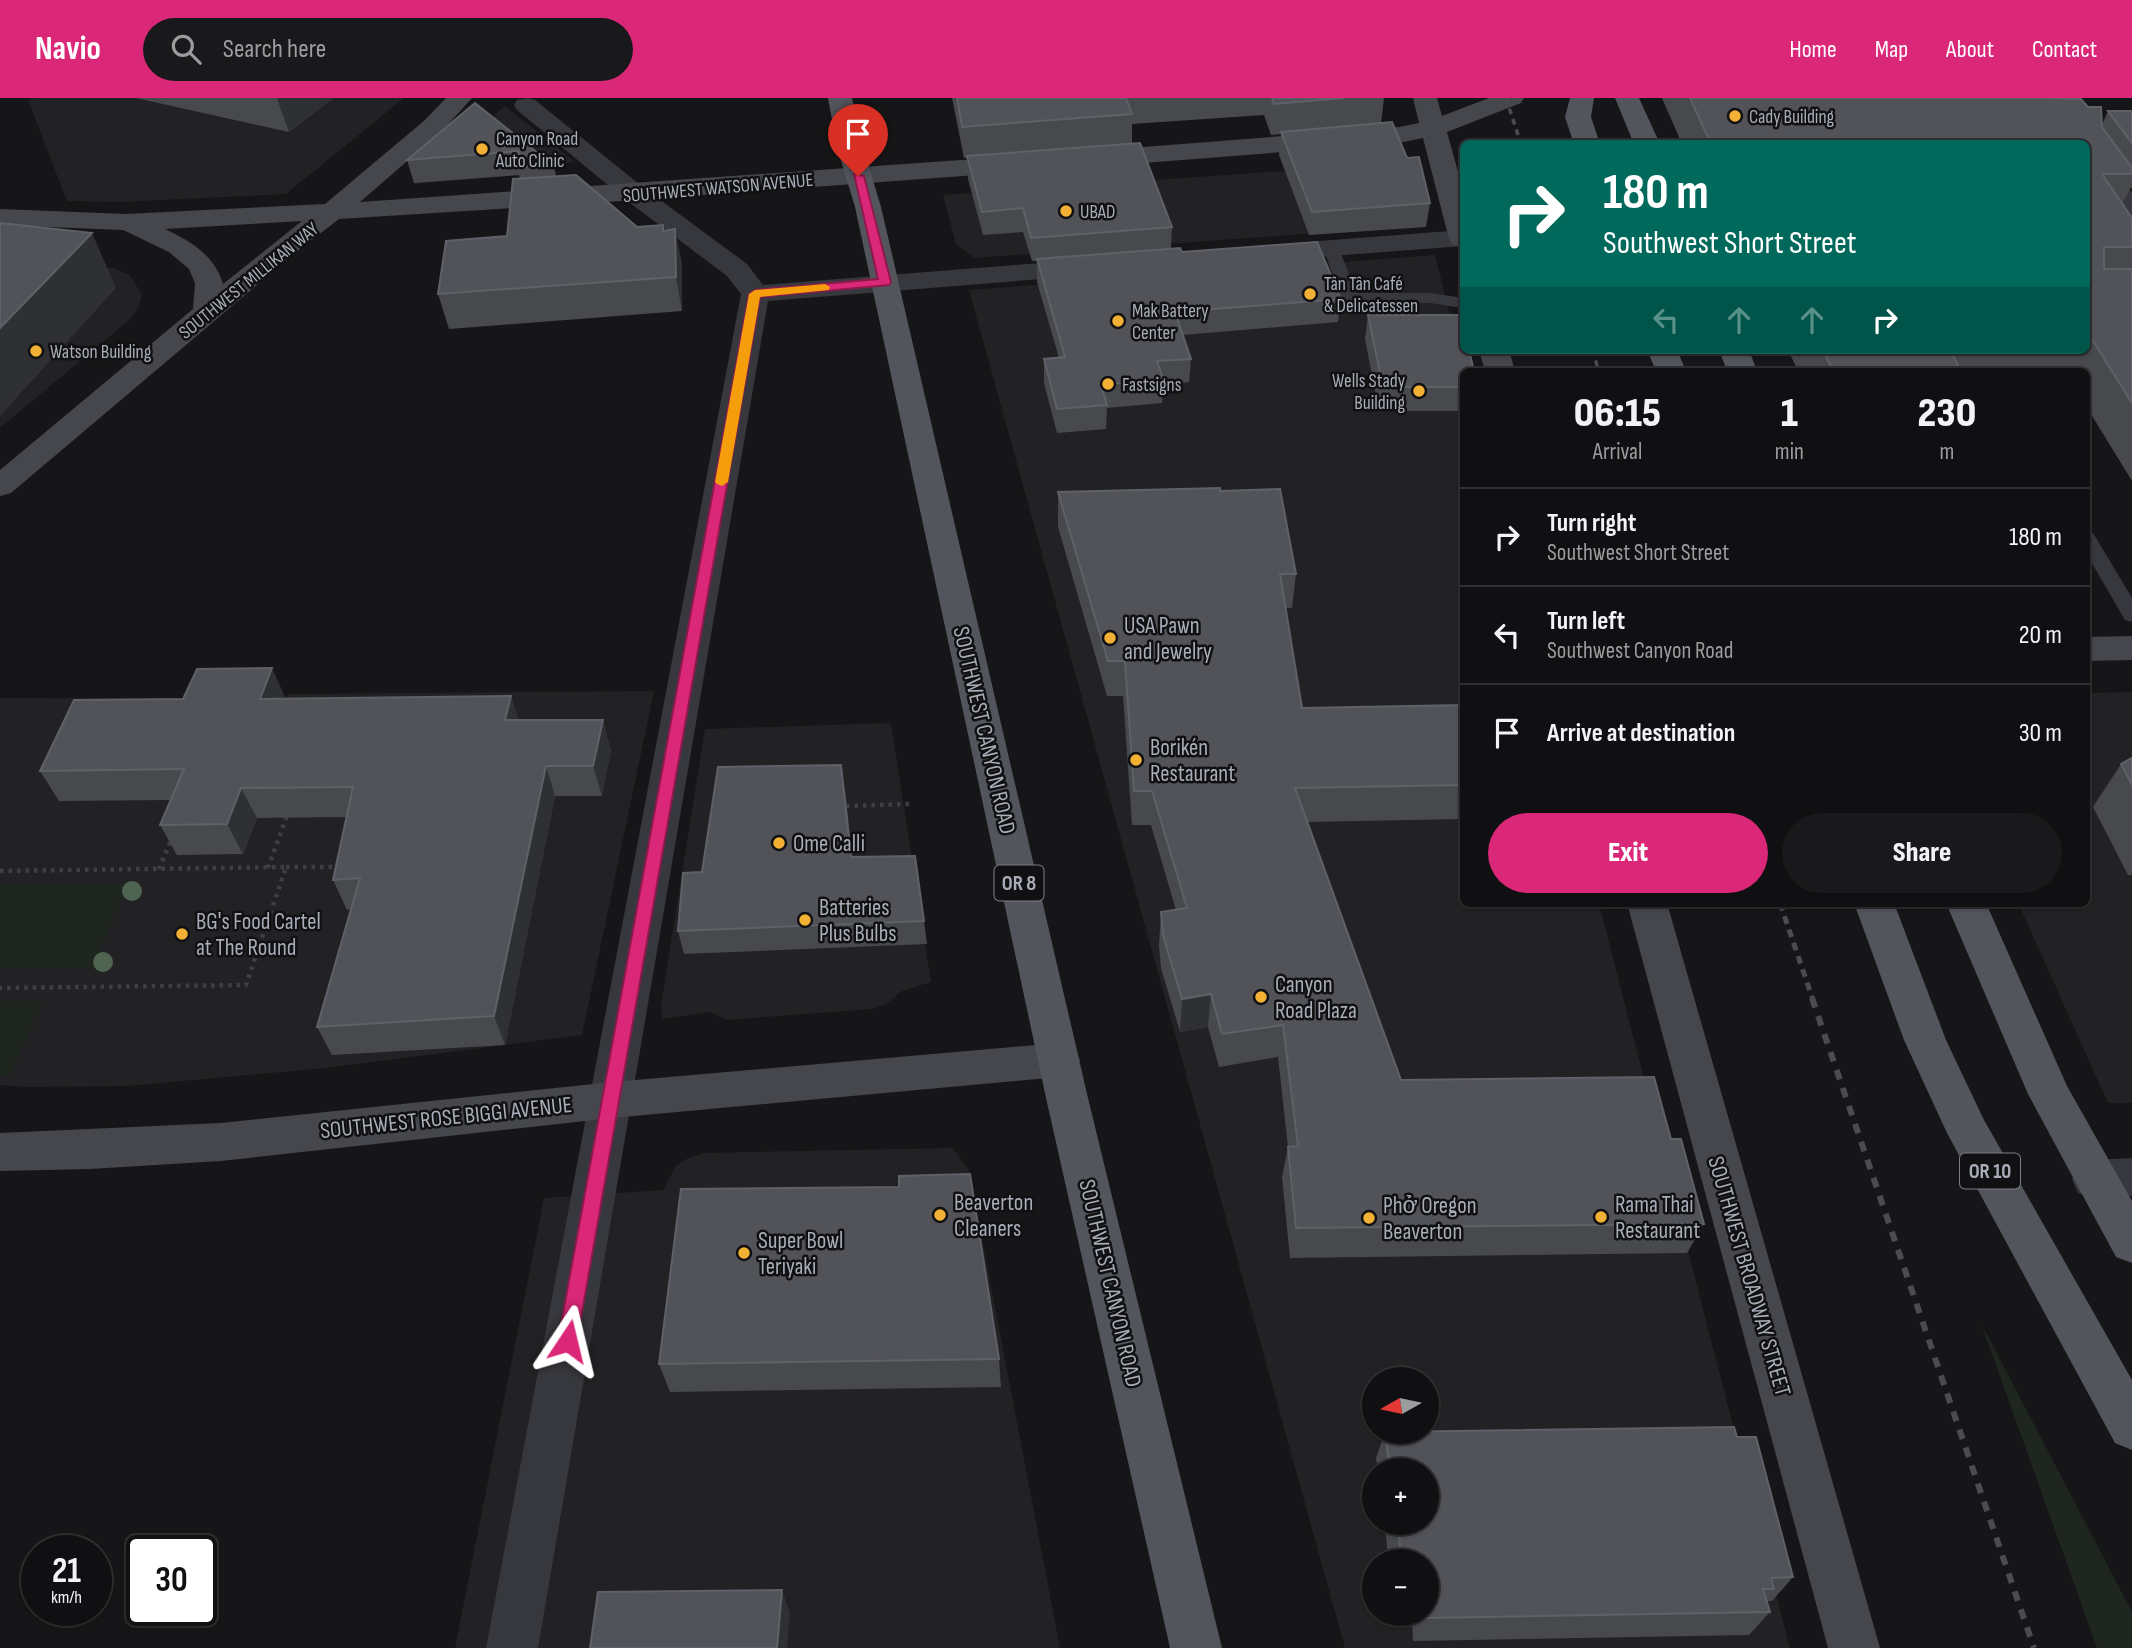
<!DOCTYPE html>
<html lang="en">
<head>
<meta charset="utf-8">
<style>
  :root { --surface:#101012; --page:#19191b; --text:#f1f3f6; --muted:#9c9d9f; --line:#303032; --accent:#db2777 }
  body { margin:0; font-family:"Sofia Sans Condensed",sans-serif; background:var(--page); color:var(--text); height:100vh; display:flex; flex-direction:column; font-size:26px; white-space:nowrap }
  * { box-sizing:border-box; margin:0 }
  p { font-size:23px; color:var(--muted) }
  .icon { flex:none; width:38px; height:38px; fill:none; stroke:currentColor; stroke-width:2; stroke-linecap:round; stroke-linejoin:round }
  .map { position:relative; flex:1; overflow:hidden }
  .side { position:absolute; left:1460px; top:270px; width:630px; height:539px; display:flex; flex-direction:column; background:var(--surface); border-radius:10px; box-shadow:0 2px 5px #0004,0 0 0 2px var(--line) }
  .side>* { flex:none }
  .top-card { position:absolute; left:1460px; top:42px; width:630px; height:214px; border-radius:10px; box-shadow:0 2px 5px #0004,0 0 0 2px var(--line); background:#00695c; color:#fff; overflow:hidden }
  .needle { width:46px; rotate:261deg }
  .controls { position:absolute; left:1362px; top:1269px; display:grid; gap:14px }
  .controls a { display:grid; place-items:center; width:77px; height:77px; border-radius:50%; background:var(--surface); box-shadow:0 2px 5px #0004,0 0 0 2px var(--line); font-size:35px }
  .speed { position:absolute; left:21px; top:1437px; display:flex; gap:14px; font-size:35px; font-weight:700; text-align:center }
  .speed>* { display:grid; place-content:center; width:91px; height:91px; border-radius:50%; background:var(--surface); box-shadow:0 2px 5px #0004,0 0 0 2px var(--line); line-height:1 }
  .speed small { font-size:18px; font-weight:400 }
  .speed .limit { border:4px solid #111; border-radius:10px; background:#fff; color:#111 }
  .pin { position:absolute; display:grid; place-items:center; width:60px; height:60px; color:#fff; margin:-72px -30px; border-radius:50% 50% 50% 0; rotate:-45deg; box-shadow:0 0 7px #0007 }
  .pin .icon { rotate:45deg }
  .me { position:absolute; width:77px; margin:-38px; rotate:10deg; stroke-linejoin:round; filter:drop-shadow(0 0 5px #0008) }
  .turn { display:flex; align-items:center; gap:24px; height:147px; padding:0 28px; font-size:32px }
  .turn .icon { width:91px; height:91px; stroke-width:2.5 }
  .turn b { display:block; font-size:49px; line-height:60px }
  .lanes { display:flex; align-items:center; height:66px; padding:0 28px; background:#0003; justify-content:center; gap:35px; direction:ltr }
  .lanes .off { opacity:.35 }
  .eta { display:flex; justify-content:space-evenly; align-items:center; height:119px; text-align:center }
  .eta b { font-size:42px; font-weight:800; line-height:49px }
  .button { display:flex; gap:14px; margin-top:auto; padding:14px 28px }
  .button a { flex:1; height:80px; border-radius:42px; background:var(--accent); color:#fff; font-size:28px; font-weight:800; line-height:80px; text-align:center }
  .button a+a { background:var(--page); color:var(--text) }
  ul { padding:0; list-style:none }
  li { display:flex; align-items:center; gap:21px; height:98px; padding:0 28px; border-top:2px solid var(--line) }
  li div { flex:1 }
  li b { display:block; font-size:26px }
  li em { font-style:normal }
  header { display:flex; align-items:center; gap:42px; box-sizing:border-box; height:98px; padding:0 35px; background:var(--accent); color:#fff }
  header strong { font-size:33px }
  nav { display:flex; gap:38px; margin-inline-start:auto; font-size:24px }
  .search { width:490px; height:63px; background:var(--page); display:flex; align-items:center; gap:18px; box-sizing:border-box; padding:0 24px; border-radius:38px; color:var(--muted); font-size:26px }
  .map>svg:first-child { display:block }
  .built { fill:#222225; fill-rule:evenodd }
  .green { fill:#1e261f }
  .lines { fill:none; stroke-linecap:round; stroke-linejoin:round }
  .path { stroke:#3d3f44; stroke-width:4.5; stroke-dasharray:3.5 5; stroke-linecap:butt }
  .lane { fill:#37383d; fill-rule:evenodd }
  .street { fill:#37383d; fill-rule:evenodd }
  .secondary { fill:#45474d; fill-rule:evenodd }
  .primary { fill:#53555c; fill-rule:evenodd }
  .rail-far2 { stroke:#4a4c52; stroke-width:3.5; stroke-dasharray:6 5; stroke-linecap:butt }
  .rail-far1 { stroke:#4a4c52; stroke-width:5; stroke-dasharray:8 6; stroke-linecap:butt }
  .rail { stroke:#4a4c52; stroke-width:6; stroke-dasharray:10 9; stroke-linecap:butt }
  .tree { fill:#506452 }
  .wall { fill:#47494d }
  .shaded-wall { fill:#2f3033 }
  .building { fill:#525359; stroke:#5f6168; stroke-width:2 }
  .route { fill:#db2777; stroke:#8e194d; stroke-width:2 }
  .slow { fill:#f59e0b }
  .poi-dot { fill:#f2b134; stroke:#111113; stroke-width:2.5 }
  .labels { text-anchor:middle; stroke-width:5; stroke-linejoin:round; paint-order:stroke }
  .far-poi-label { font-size:19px; fill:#a8adb8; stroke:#111113; text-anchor:start }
  .far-street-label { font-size:19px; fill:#a8adb8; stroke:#111113 }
  .shield { fill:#111113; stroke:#7b7e86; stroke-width:2 }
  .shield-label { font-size:21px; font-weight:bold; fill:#a8adb8 }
  .poi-label { font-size:23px; fill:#a8adb8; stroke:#111113; text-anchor:start }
  .street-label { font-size:23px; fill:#a8adb8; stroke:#111113 }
</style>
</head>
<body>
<header>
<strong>Navio</strong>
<div class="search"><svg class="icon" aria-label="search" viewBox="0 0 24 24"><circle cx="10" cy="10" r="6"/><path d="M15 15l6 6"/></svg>Search here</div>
<nav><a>Home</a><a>Map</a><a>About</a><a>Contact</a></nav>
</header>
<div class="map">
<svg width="2132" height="1550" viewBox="0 0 2132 1550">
  <rect width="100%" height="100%" fill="#161618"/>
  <g class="built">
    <polygon points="35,0 404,0 286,96 121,104 67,103 28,2"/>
    <polygon points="505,8 574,63 543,75 414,86"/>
    <polygon points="1411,64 1427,127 975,160 956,146 943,97"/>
    <path d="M 1435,157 L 1464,273 L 1463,805 L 1599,805 L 1790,1550 L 1345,1550 L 969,192 ZM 1374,1281 L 1426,1281 L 1426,1334 L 1374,1334 ZM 1374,1372 L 1426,1372 L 1426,1424 L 1374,1424 ZM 1374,1463 L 1426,1463 L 1426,1516 L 1374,1516 Z"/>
    <polygon points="0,165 113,170 130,177 142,197 139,209 128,223 0,330"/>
    <polygon points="654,593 582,937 325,970 127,988 25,989 0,987 0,600 286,601 288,596"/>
    <polygon points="2132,594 2132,1005 2108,1005 2018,805 2086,805 2086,595"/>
    <polygon points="891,625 931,884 902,893 885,907 872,911 727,922 710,914 662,921 661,907 705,631"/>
    <polygon points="953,1050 969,1072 1060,1550 455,1550 544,1100 663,1092 676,1068 688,1060 704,1055"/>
  </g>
  <g class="green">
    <polygon points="128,785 93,870 0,870 0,786"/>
    <polygon points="0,903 42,904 9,980 0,978"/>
    <polygon points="1981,1225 2132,1514 2132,1550 2097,1550"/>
  </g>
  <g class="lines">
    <g class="path">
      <polyline points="846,708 912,706"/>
      <polyline points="286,769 341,769"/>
      <polyline points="268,770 288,715"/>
      <polyline points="159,771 172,740"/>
      <polyline points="0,773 286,769 246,887 0,890"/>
    </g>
    <g class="lane">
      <polygon points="1331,145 1339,150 1356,195 1430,195 1463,200 1463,210 1430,205 1343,204 1323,150"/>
      <polygon points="2086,433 2093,435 2132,500 2132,524 2125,522 2086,455"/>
    </g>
    <g class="street">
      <polygon points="528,0 535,2 644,90 747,166 763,187 1091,161 1101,163 1105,169 1101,175 1091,177 768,203 538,1550 486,1550 741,196 727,178 626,102 517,12 514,7 517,2"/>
      <polygon points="2086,42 2095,45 2132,95 2132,122 2123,120 2086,68 2086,46 2076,46"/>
      <polygon points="1463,132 1463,148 1266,163 1256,161 1252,155 1256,149 1266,147"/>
      <polygon points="2132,1060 2132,1098 2094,1100 2078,1095 2072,1081 2078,1067 2094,1062"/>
    </g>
    <g class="secondary">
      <path d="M 446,0 L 472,0 L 443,32 L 360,104 L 1018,58 L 1027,60 L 1031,66 L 1027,72 L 1018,74 L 593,105 L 339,121 L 291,158 L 11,395 L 0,398 L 0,372 L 193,211 L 195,185 L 189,171 L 169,154 L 123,132 L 0,127 L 0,111 L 126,116 L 325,106 L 425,22 ZM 302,123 L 223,186 C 215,158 191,143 165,131 Z"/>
      <polygon points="1413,0 1437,0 1442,18 1489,0 1524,0 1521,5 1447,34 1463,92 1463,149 1453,147 1449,141 1423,40 1399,45 1092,69 1083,66 1079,61 1083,56 1092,53 1399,29 1419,25"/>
      <polygon points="1479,252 1509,252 1515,273 1485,273"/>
      <polygon points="2132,538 2132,562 2086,563 2086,539"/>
      <polygon points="1627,805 1667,805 1880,1550 1828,1550"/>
      <polygon points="1059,945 1074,950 1080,962 1074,974 1059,979 612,1020 221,1063 90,1071 0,1073 0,1035 221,1025 612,984"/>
    </g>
    <g class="primary">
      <polygon points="828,0 852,0 863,49 881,109 1088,1000 1222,1550 1170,1550 1046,1000 855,109 837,49"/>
      <polygon points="1570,0 1594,0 1591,19 1600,46 1574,46 1565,19"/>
      <polygon points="1615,0 1639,0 1660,46 1634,46"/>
      <polygon points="1647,252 1677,252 1686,273 1656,273"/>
      <polygon points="1719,252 1749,252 1757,273 1727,273"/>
      <polygon points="1854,805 1894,805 1946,942 1984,1022 2132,1282 2132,1352 2115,1345 1947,1035 1904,942"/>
      <polygon points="1946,805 1986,805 2067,988 2132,1103 2132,1165 2116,1159 2028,996"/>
    </g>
    <g class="rail-far2">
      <polyline points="1506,0 1521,46"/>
      <polyline points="1592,252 1599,273"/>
    </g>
    <polyline class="rail-far1" points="1780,805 1813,902"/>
    <polyline class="rail" points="1812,900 2034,1550"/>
  </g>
  <g class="tree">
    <circle cx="132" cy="793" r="10"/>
    <circle cx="103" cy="864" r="10"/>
  </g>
  <g class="wall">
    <polygon points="136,0 333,0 289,34"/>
    <polygon points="952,0 1384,0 1381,25 1407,60 1430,105 1426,129 1309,137 1279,57 1281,36 1271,37 1264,17 1132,26 1132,46 1172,129 1171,150 1182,154 1341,201 1338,224 1183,237 1191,261 1189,284 1163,287 1162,305 1107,310 1106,331 1057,335 1044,285 1044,261 1059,260 1037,184 1037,163 1032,163 1023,134 983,137 968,81 967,60 964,60"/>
    <polygon points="1662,0 2044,0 2102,27 2108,13 2132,13 2132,91 2131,89 2122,106 2132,120 2132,383 2086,308 2086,273 1798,273 1788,252 2086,252 2086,46 1682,46"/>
    <polygon points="475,5 554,68 556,78 637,129 663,127 664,133 682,165 682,213 449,231 438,196 507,138 520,80 519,77 414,85 407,62"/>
    <polygon points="1368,217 1463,273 1463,313 1379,313 1365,241"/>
    <polygon points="1220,393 1296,476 1292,510 1286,510 1302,610 1463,607 1463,721 1307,724 1401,982 1671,1041 1704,1126 1687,1155 1290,1160 1282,1079 1288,1049 1278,959 1219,969 1208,929 1180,934 1161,870 1159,847 1161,814 1176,812 1151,727 1132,727 1123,598 1107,598 1058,429 1058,394"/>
    <polygon points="511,598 518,622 611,652 602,698 555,698 505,947 332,957 317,929 351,811 347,812 333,782 346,719 257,720 243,756 177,757 160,727 171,702 59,703 40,673 286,600"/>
    <polygon points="2132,660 2132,777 2128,777 2093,709 2121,666"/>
    <polygon points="845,691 852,759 924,823 927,846 684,856 678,833 702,774"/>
    <polygon points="899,1089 999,1261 1001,1289 670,1294 659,1266"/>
    <polygon points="1385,1334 1737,1339 1793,1479 1772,1503 1766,1503 1770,1514 1749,1537 1413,1543 1412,1522 1397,1520 1396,1516 1426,1516 1426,1463 1389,1463 1384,1424 1426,1424 1426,1372 1378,1372 1376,1360"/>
  </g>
  <g class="shaded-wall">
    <polygon points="279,0 333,0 289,34 277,1"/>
    <polygon points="675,131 682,165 682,213 676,179"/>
    <polygon points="92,135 116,190 0,318 0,230"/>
    <polygon points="272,570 286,601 260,601"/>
    <polygon points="511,598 521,629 505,622"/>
    <polygon points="603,622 611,652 602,698 593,668"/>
    <polygon points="546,668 555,698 505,947 494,918"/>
    <polygon points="241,690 257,720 243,756 227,726"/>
    <polygon points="1211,896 1208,929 1180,934 1182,901"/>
    <polygon points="782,1492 790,1515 787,1550 777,1550"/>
  </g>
  <g class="building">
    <polygon points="957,0 1126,0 1132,16 962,29"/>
    <polygon points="1272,0 1344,0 1274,6"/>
    <polygon points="1690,0 2044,0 2081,1 2088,9 2101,9 2102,29 2132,70 2132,76 2102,76 2132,120 2132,149 2104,149 2104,171 2132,171 2132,305 2093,243 2086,243 2086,46 1711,46"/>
    <polygon points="475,5 554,68 518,69 519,53 407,62"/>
    <polygon points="2108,13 2132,13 2132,45"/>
    <polygon points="1392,24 1407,60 1419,59 1430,105 1312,114 1281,34"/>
    <polygon points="1140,45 1172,129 1031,140 1023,110 982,114 967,58"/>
    <polygon points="576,77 637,129 663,127 663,133 675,131 676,179 438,196 446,143 507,138 513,81"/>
    <polygon points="0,125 92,135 0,230"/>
    <polygon points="1317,144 1341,201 1175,214 1191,261 1157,263 1163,281 1101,287 1107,307 1057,311 1044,261 1065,259 1037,161 1180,150 1182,154"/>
    <polygon points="1368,217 1460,217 1463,228 1463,252 1469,252 1474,273 1463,273 1463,289 1383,289"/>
    <polygon points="1823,252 1950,252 1961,273 1833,273"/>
    <polygon points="1220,390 1220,393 1280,391 1296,476 1280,476 1302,610 1463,607 1463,687 1295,690 1401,982 1654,979 1671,1041 1681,1041 1704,1126 1296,1130 1288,1049 1298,1048 1283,927 1222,936 1211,896 1182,901 1163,837 1161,814 1187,810 1152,693 1134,693 1125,563 1108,563 1058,394"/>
    <polygon points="272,570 260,601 511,598 505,622 603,622 593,668 546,668 494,918 317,929 360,780 333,782 353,689 241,690 227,726 160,727 184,671 40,673 74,602 183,601 197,571"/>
    <polygon points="2132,660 2132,687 2121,666"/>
    <polygon points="841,667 851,759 915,758 924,823 678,833 683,775 702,774 718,669"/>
    <polygon points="970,1076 999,1261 659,1266 681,1091 899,1089 899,1078"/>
    <polygon points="1734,1329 1737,1339 1756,1339 1793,1479 1771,1480 1774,1491 1763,1491 1770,1514 1424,1520 1423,1516 1426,1516 1426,1463 1402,1463 1397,1424 1426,1424 1426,1372 1390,1372 1385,1334"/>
    <polygon points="782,1492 777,1550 590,1550 598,1494"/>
  </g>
  <polygon class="route" points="854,76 864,78 891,184 889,187 760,199 577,1243 575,1249 568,1252 561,1249 558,1243 749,196 755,192 878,181"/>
  <polygon class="slow" points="825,186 830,189 829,192 760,199 728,384 722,388 717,386 715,384 749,196 755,192"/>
  <g class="poi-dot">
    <circle cx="1735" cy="18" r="7"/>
    <circle cx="482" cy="51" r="7"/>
    <circle cx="1066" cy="113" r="7"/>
    <circle cx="1310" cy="196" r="7"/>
    <circle cx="1118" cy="223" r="7"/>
    <circle cx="36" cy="253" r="7"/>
    <circle cx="1108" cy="286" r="7"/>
    <circle cx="1419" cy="293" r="7"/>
    <circle cx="1110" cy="540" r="7"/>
    <circle cx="1136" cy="662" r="7"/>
    <circle cx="779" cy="745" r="7"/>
    <circle cx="805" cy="822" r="7"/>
    <circle cx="182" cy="836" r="7"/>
    <circle cx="1261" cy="899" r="7"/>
    <circle cx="940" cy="1117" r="7"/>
    <circle cx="1601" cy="1119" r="7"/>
    <circle cx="1369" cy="1120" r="7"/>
    <circle cx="744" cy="1155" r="7"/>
  </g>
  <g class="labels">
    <g class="far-poi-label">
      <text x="1749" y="25">Cady Building</text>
      <text x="496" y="47">Canyon Road<tspan x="496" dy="22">Auto Clinic</tspan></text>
      <text x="1080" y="120">UBAD</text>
      <text x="1324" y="192">Tân Tân Café<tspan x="1324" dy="22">&amp; Delicatessen</tspan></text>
      <text x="1132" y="219">Mak Battery<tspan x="1132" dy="22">Center</tspan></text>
      <text x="50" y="260">Watson Building</text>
      <text x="1405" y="289" text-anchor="end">Wells Stady<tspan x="1405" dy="22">Building</tspan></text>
      <text x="1122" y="293">Fastsigns</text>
    </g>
    <g class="far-street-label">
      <text transform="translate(718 89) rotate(-5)" y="7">SOUTHWEST WATSON AVENUE</text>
      <text transform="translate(248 182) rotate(-39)" y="7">SOUTHWEST MILLIKAN WAY</text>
    </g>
    <g class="shield">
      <rect x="994.5" y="767.5" width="49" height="35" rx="5"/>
      <rect x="1960" y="1055.5" width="60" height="35" rx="5"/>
    </g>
    <g class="shield-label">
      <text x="1019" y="792">OR 8</text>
      <text x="1990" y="1080">OR 10</text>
    </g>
    <g class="poi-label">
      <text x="1124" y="535">USA Pawn<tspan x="1124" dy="26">and Jewelry</tspan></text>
      <text x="1150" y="657">Borikén<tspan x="1150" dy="26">Restaurant</tspan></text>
      <text x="793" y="753">Ome Calli</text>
      <text x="819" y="817">Batteries<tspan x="819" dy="26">Plus Bulbs</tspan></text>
      <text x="196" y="831">BG's Food Cartel<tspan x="196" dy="26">at The Round</tspan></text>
      <text x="1275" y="894">Canyon<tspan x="1275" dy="26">Road Plaza</tspan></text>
      <text x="954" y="1112">Beaverton<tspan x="954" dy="26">Cleaners</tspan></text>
      <text x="1615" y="1114">Rama Thai<tspan x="1615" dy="26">Restaurant</tspan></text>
      <text x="1383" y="1115">Phở Oregon<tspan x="1383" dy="26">Beaverton</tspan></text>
      <text x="758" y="1150">Super Bowl<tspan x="758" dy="26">Teriyaki</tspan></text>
    </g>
    <g class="street-label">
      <text transform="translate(985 632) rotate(77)" y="8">SOUTHWEST CANYON ROAD</text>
      <text transform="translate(446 1019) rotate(-6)" y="8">SOUTHWEST ROSE BIGGI AVENUE</text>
      <text transform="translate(1750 1178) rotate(74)" y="8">SOUTHWEST BROADWAY STREET</text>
      <text transform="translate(1111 1185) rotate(77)" y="8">SOUTHWEST CANYON ROAD</text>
    </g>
  </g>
</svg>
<div class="controls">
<a><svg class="needle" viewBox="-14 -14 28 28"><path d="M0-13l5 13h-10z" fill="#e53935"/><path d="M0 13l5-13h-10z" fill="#9c9d9f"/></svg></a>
<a>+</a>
<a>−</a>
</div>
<div class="speed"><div>21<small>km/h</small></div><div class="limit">30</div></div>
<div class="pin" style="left:858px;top:78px;background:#d93025"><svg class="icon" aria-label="arrive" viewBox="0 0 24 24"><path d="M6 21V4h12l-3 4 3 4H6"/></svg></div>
<svg class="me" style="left:568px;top:1243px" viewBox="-20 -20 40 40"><path d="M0-17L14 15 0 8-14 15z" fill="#db2777" stroke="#fff" stroke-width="4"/></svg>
<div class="top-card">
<div class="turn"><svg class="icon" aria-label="right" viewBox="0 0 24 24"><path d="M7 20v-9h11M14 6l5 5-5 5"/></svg><div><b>180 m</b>Southwest Short Street</div></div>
<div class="lanes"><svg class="icon off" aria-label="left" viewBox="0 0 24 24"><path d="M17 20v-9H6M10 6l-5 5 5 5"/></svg><svg class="icon off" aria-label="ahead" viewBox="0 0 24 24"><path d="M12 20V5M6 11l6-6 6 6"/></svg><svg class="icon off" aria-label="ahead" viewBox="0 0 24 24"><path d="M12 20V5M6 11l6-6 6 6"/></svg><svg class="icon" aria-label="right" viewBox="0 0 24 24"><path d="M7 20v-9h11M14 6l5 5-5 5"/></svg></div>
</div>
<section class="side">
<div class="eta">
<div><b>06:15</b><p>Arrival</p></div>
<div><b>1</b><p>min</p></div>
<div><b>230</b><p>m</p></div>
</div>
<ul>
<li><svg class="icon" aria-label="right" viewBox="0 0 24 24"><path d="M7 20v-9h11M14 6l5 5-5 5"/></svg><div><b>Turn right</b><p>Southwest Short Street</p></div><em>180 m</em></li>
<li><svg class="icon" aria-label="left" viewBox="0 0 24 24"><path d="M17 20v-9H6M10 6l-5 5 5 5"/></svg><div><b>Turn left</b><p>Southwest Canyon Road</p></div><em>20 m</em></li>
<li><svg class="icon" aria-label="arrive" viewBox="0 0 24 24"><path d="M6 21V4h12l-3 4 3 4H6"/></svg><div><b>Arrive at destination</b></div><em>30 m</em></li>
</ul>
<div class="button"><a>Exit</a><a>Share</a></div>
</section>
</div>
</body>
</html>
